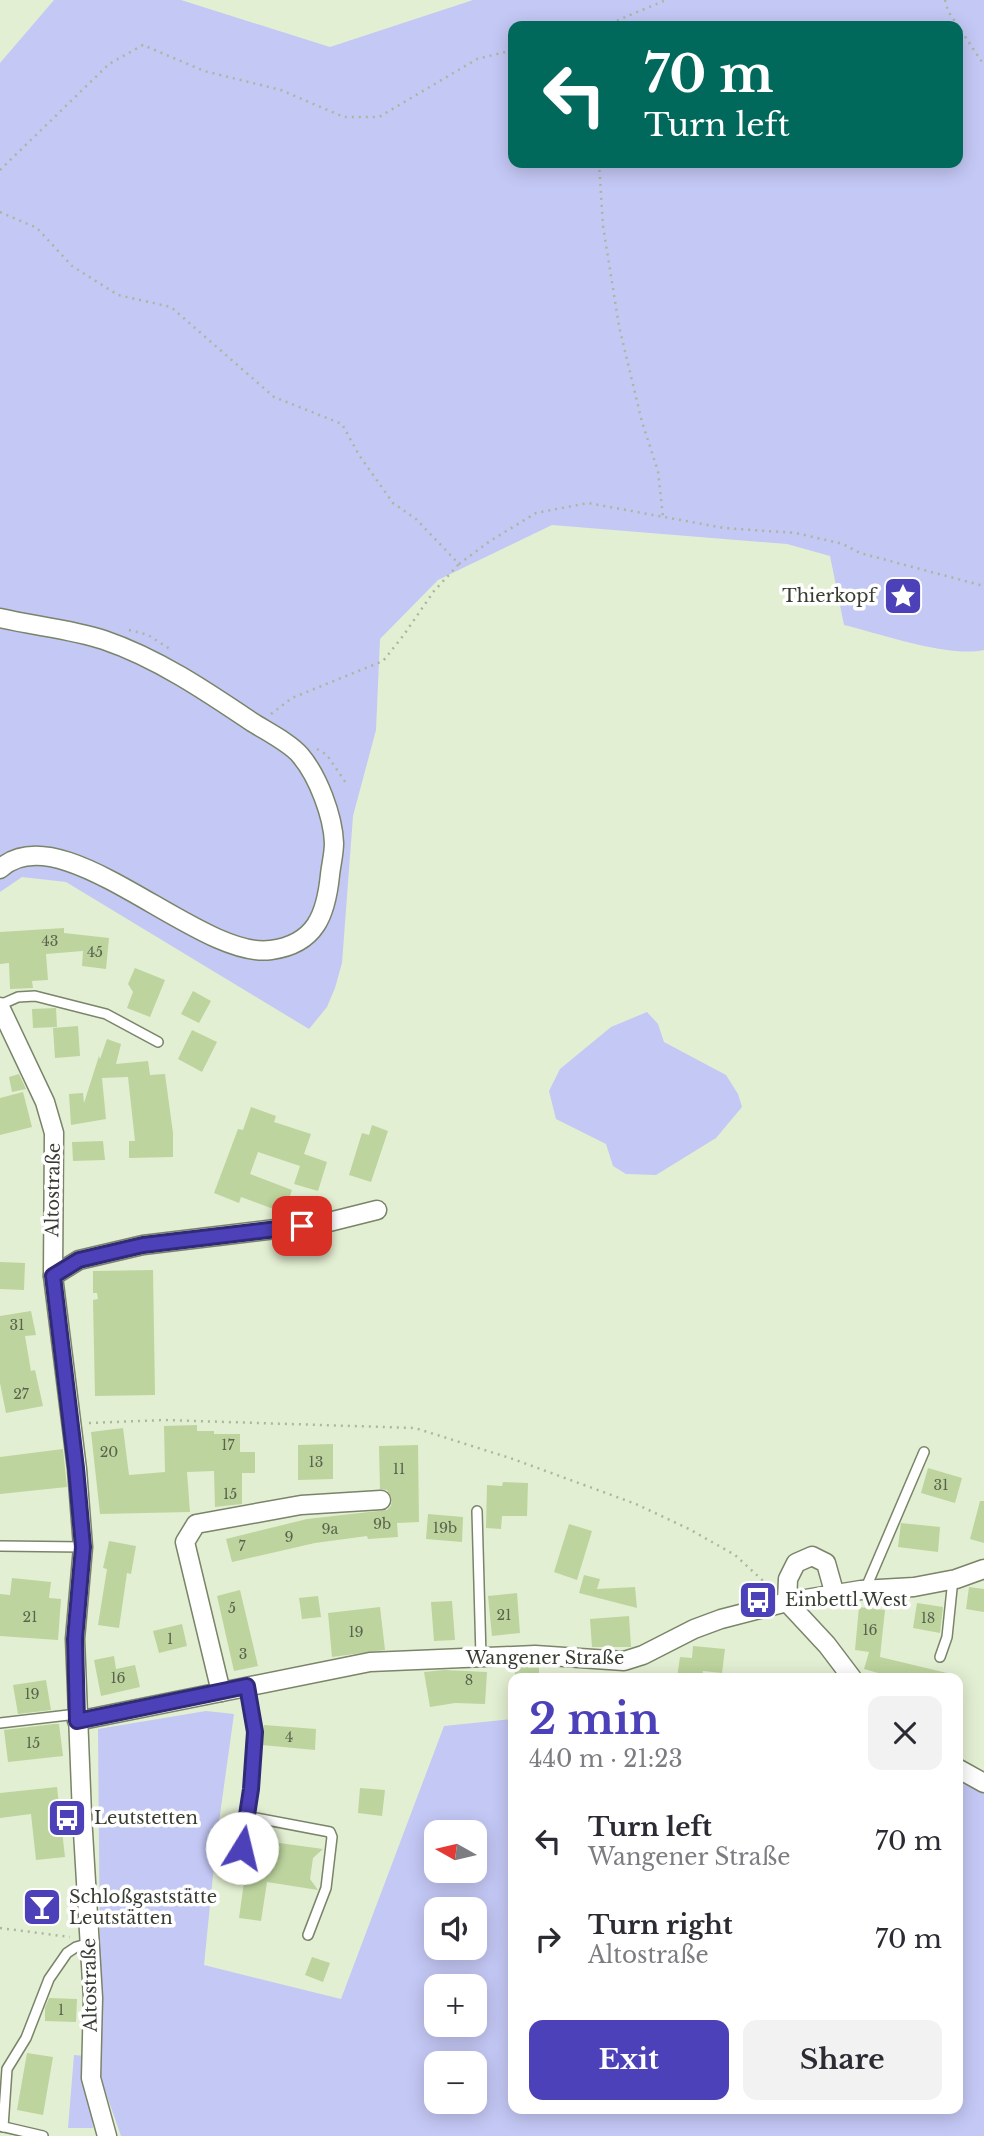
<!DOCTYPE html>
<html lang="en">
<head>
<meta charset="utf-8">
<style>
  :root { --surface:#fff; --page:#f2f2f3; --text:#2b2b33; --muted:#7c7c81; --accent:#4c41b8 }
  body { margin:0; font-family:"Libre Baskerville",serif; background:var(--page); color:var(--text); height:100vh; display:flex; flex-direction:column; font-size:26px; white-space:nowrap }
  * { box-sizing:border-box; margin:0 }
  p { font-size:23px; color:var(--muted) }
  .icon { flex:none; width:38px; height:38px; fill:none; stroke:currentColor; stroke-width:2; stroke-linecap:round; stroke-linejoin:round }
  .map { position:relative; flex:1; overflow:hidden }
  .sheet { position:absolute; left:508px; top:1673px; width:455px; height:441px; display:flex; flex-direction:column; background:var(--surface); border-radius:14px; box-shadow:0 4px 18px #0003 }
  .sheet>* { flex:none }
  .guide { position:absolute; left:508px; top:21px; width:455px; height:147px; border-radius:14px; box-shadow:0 4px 18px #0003; background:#00695c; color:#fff; overflow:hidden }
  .needle { width:46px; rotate:278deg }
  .buttons { position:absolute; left:424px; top:1820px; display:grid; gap:14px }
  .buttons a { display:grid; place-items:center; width:63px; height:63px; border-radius:14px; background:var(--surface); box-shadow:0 4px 18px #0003; font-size:35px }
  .pin { position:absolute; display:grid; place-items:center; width:60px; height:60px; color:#fff; margin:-30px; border-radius:14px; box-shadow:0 4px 10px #0006 }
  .me { position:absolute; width:77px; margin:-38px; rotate:9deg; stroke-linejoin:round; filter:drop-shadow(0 0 5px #0008) }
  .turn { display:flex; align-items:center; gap:24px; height:147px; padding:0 21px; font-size:32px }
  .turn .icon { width:91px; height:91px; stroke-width:2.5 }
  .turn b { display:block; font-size:49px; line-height:60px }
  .round { display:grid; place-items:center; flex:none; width:74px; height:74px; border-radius:14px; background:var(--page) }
  .head { display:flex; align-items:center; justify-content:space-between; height:119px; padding:0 21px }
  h1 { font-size:42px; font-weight:700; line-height:52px; color:var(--accent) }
  .primary-button { display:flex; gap:14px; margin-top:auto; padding:14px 21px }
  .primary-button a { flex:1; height:80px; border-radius:14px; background:var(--accent); color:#fff; font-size:28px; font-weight:700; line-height:80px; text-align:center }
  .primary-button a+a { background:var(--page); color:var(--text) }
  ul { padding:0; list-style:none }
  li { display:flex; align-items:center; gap:21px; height:98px; padding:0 21px }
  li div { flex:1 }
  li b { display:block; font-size:26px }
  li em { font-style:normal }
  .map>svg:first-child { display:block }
  .green { fill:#c4c8f5; fill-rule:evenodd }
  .building { fill:#bdd49e }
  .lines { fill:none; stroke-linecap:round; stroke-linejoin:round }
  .lane-casing { stroke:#798469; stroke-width:12 }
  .street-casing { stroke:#798469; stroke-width:21 }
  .path { stroke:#acb69f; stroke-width:2.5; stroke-dasharray:2 5; stroke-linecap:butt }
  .lane { stroke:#fff; stroke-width:9 }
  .street { stroke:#fff; stroke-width:18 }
  .route-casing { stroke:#312a78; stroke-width:18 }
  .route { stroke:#4c41b8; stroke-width:12 }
  .labels { text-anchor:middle; stroke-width:7; stroke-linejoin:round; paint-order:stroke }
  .number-label { font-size:14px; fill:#59634d }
  .poi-label { font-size:18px; fill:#383d32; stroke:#fff; text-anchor:start }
  .street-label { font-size:18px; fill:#383d32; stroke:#fff }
</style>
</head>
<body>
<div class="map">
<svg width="984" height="2136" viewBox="0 0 984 2136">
  <rect width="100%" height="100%" fill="#e3efd2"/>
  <g class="green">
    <path d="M 54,0 L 181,0 L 330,47 L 473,0 L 984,0 L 984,650 C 949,658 881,634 844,625 L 830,556 L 787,544 L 552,525 L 438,580 L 380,639 L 376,730 L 353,816 L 342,963 L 335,988 L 327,1007 L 309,1029 L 66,882 L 22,877 L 0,892 L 0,63 ZM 513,26 L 957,26 L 957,163 L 513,163 Z"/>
    <polygon points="647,1012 658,1024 664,1042 726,1075 738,1094 742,1107 716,1138 656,1175 626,1174 613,1166 606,1144 556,1119 549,1091 560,1069 611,1027"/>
    <path d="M 206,1711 L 234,1714 L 217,1836 L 204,1965 L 341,1999 L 444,1726 L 513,1719 L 513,2109 L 957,2109 L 957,1768 L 984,1783 L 984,2136 L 121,2136 L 101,2079 L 98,1729 ZM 436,1832 L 474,1832 L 474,1871 L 436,1871 ZM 436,1909 L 474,1909 L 474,1948 L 436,1948 ZM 436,1986 L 474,1986 L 474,2025 L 436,2025 ZM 436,2063 L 474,2063 L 474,2102 L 436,2102 Z"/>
    <polygon points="74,2055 86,2056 93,2128 68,2128"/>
  </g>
  <g class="building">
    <polygon points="64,928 64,933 109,938 106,969 82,966 83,951 46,954 48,980 32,981 33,988 10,989 9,963 0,964 0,932"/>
    <polygon points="135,968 165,980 150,1017 127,1008 133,992 128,984"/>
    <polygon points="193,991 211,1001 199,1023 181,1014"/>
    <polygon points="56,1008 57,1027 33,1028 32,1009"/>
    <polygon points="78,1026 80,1056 55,1058 53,1028"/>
    <polygon points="192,1030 217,1042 202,1072 178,1059"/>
    <polygon points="107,1039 121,1044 116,1064 148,1061 150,1075 165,1074 173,1133 173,1157 129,1158 129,1141 135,1141 128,1077 102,1078 106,1119 71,1125 69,1094 83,1093 84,1103 99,1056 100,1059"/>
    <polygon points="19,1074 26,1089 12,1092 9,1077"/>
    <polygon points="23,1092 32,1127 0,1135 0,1098"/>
    <polygon points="251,1107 276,1116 274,1122 311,1134 304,1154 327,1162 318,1191 294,1184 300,1166 258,1152 250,1174 292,1190 284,1213 241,1197 239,1203 214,1193 238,1129 243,1130"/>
    <polygon points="372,1125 388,1131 371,1182 349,1175 362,1133 369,1135"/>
    <polygon points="103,1141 105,1160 73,1161 72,1142"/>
    <polygon points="0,1262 25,1263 24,1290 0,1289"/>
    <polygon points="153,1270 155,1395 95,1396 93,1300 98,1299 97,1293 93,1293 93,1271"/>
    <polygon points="31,1311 36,1335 25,1336 31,1371 35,1370 43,1406 6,1413 0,1383 0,1316"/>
    <polygon points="197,1425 197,1431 214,1431 214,1434 240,1434 240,1452 255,1452 255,1473 242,1473 242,1504 215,1507 214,1471 187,1472 190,1512 100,1514 91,1432 123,1428 129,1475 165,1472 164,1426"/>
    <polygon points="333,1444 333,1479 298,1480 298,1445"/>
    <polygon points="418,1445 419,1522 397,1523 398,1537 368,1539 367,1536 315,1543 232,1562 226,1539 307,1519 387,1510 391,1506 392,1499 387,1490 380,1489 379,1446"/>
    <polygon points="63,1449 67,1487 0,1494 0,1457"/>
    <polygon points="928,1468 962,1478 955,1503 921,1493"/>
    <polygon points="503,1482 528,1483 527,1516 502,1516 501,1529 486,1528 487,1485 502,1486"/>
    <polygon points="980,1501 984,1501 984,1543 970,1539"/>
    <polygon points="428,1514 463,1517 462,1542 426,1539"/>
    <polygon points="901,1523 940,1527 938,1552 898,1547"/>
    <polygon points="569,1524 592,1531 577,1580 554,1572"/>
    <polygon points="109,1541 136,1546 131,1574 127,1573 119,1628 98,1625 107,1569 103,1568"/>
    <polygon points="584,1575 600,1579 597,1589 635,1587 637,1608 579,1593"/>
    <polygon points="12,1578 51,1582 49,1598 61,1599 58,1640 0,1636 0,1594 10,1595"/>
    <polygon points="969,1587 984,1589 984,1612 966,1609"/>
    <polygon points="240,1590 258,1666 234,1671 217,1596"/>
    <polygon points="517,1593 520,1633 492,1636 488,1596"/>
    <polygon points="318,1596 321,1617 302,1619 299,1598"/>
    <polygon points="452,1601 455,1640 434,1641 431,1602"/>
    <polygon points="917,1603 943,1607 940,1633 913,1628"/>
    <polygon points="380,1607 385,1650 332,1657 328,1613"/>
    <polygon points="859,1607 885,1610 880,1657 947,1673 947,1678 896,1678 864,1669 869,1652 855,1650"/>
    <polygon points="629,1616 631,1647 592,1647 590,1619"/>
    <polygon points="182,1624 187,1646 159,1653 153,1631"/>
    <polygon points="693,1646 725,1649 722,1673 703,1671 702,1678 677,1678 680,1657 692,1658"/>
    <polygon points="114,1656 116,1669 135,1665 140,1687 101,1696 94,1660"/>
    <rect x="515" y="1667" width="24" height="11"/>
    <polygon points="444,1670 487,1672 485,1704 455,1703 430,1707 424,1672"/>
    <polygon points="46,1680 51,1710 18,1714 13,1685"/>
    <polygon points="54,1724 59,1724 63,1756 8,1762 4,1730"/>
    <polygon points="264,1725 316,1729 315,1750 262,1745"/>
    <polygon points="57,1787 65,1857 36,1860 31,1814 0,1818 0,1793"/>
    <polygon points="360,1788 385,1790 382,1816 358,1813"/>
    <polygon points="250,1839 323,1849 313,1858 310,1879 318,1890 267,1882 261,1921 239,1918"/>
    <polygon points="312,1957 330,1963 323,1982 305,1975"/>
    <polygon points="49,1998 77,1999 76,2022 45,2021 45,2008"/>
    <polygon points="27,2053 53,2057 43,2115 17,2110"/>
  </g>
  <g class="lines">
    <g class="lane-casing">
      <g id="lane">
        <polyline points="0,1005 18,997 35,996 106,1014 158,1042"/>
        <polyline points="477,1511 481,1657"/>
        <polyline points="0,1546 83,1547"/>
        <polyline points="865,1590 924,1452"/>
        <polyline points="940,1657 947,1637 953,1579"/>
        <polyline points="0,1723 77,1714"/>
        <polyline points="246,1816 330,1832 332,1837 326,1888 308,1935"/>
        <polyline points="229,1873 241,1848 251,1789 255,1732 247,1686"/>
        <polyline points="0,2126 43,2136"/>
        <polyline points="3,2127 7,2069 26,2038 49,1979 67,1953 76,1947 90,1943"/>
      </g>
    </g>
    <g class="street-casing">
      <g id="street">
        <path d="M 0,618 C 34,626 71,629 104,640 C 157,658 206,691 252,722 C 266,731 290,743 300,755 C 318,776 333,816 334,843 C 334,854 331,865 330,875 C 326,914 316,944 271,950 C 200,961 61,811 0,869"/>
        <polyline points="0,1007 45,1102 54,1133 53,1276 77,1469 83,1547 75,1639 82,1815 93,1998 91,2078 107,2136"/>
        <polyline points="53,1276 79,1260 143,1245 325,1223 377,1210"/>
        <polyline points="787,1602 788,1579 796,1563 812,1556 826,1563 835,1595"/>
        <polyline points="787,1602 827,1645 852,1678"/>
        <polyline points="221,1692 185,1542 196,1524 301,1505 381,1500"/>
        <polyline points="77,1721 370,1662 535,1655 624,1661 643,1655 694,1629 721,1619 787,1602 861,1590 914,1587 956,1579 984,1569"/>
        <polyline points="957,1768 984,1783"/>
      </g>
    </g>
    <g class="path">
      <polyline points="945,0 948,11 984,65"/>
      <polyline points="604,26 666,0"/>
      <polyline points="599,163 603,226 619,326 642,422 658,471 663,517"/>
      <polyline points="0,170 109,64 143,45 204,71 281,90 344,117 379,117 477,59 513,50"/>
      <polyline points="0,212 37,228 72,266 118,295 171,307 274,397 342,424 359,455 393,503 416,519 459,564 490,541 536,513 588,503 724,528 796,533 843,544 860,553 984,586"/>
      <polyline points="129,630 148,635 170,649"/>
      <polyline points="271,714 292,698 383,661 403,636 434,591 459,564"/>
      <polyline points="317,749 327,755 348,786"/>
      <polyline points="89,1423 164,1420 415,1428 513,1459 636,1504 689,1529 735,1555 771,1588"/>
      <polyline points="0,1928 70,1937"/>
    </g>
    <use href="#lane" class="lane"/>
    <use href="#street" class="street"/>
  </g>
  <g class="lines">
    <g class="route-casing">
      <polyline id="route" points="242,1848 251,1789 255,1732 247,1686 77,1721 75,1639 83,1547 76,1468 53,1276 79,1260 143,1245 302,1226"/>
    </g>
    <use href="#route" class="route"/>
  </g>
  <defs>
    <g id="sight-square" transform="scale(2.0125)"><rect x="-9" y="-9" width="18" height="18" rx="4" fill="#4c41b8" stroke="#fff"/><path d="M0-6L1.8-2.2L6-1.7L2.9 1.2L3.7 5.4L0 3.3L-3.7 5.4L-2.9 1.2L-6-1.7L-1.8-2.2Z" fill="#fff"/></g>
    <g id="bus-square" transform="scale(2.0125)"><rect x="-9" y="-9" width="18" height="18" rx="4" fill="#4c41b8" stroke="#fff"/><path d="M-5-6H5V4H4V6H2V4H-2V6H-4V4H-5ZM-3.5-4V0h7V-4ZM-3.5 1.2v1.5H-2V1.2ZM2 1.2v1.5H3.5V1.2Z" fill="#fff"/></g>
    <g id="bar-square" transform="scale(2.0125)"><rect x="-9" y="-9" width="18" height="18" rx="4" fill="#4c41b8" stroke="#fff"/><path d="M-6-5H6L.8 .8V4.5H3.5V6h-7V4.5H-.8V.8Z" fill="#fff"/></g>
  </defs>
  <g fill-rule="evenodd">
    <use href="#sight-square" x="903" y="596"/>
    <use href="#bus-square" x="758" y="1600"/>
    <use href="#bus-square" x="67" y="1818"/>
    <use href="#bar-square" x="42" y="1907"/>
  </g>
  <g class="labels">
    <g class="number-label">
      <text x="50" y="946">43</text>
      <text x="95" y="957">45</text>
      <text x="17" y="1330">31</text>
      <text x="21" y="1399">27</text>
      <text x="228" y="1450">17</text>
      <text x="109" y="1457">20</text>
      <text x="316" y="1467">13</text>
      <text x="399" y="1474">11</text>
      <text x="941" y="1490">31</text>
      <text x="230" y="1499">15</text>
      <text x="382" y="1529">9b</text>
      <text x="445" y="1533">19b</text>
      <text x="330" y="1534">9a</text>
      <text x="289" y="1542">9</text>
      <text x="242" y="1551">7</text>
      <text x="232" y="1613">5</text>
      <text x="504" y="1620">21</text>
      <text x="30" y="1622">21</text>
      <text x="928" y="1623">18</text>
      <text x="870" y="1635">16</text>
      <text x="356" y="1637">19</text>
      <text x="170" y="1644">1</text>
      <text x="243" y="1659">3</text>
      <text x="118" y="1683">16</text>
      <text x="469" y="1685">8</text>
      <text x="32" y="1699">19</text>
      <text x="289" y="1742">4</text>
      <text x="33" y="1748">15</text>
      <text x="61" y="2015">1</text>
    </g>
    <g class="poi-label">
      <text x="876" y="602" text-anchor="end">Thierkopf</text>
      <text x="785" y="1606">Einbettl West</text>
      <text x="94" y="1824">Leutstetten</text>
      <text x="69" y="1903">Schloßgaststätte<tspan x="69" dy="21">Leutstätten</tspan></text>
    </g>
    <g class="street-label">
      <text transform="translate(53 1190) rotate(-89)" y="6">Altostraße</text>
      <text x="545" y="1664">Wangener Straße</text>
      <text transform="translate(90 1985) rotate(-91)" y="6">Altostraße</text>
    </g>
  </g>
</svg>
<div class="buttons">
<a><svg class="needle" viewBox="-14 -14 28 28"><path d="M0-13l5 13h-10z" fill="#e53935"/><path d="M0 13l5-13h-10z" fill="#7c7c81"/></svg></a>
<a><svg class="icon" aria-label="sound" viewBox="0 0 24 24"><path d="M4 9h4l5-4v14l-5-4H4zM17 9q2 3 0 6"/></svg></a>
<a>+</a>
<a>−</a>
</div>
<div class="pin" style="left:302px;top:1226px;background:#d93025"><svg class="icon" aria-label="arrive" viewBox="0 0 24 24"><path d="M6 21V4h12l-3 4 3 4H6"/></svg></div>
<svg class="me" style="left:242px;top:1848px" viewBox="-20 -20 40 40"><circle r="19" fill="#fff"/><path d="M0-13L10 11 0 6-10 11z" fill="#4c41b8"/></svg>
<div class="guide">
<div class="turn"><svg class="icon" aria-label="left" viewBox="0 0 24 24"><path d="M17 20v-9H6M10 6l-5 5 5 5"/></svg><div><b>70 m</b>Turn left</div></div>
</div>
<section class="sheet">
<div class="head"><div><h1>2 min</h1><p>440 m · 21:23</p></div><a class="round"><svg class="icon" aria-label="close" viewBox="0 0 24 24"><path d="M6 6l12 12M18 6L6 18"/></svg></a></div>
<ul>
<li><svg class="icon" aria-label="left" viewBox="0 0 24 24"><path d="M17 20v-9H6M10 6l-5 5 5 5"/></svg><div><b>Turn left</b><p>Wangener Straße</p></div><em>70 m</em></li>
<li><svg class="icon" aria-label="right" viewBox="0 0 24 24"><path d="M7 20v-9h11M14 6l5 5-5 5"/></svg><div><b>Turn right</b><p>Altostraße</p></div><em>70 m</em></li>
</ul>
<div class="primary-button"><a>Exit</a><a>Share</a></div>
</section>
</div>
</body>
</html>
